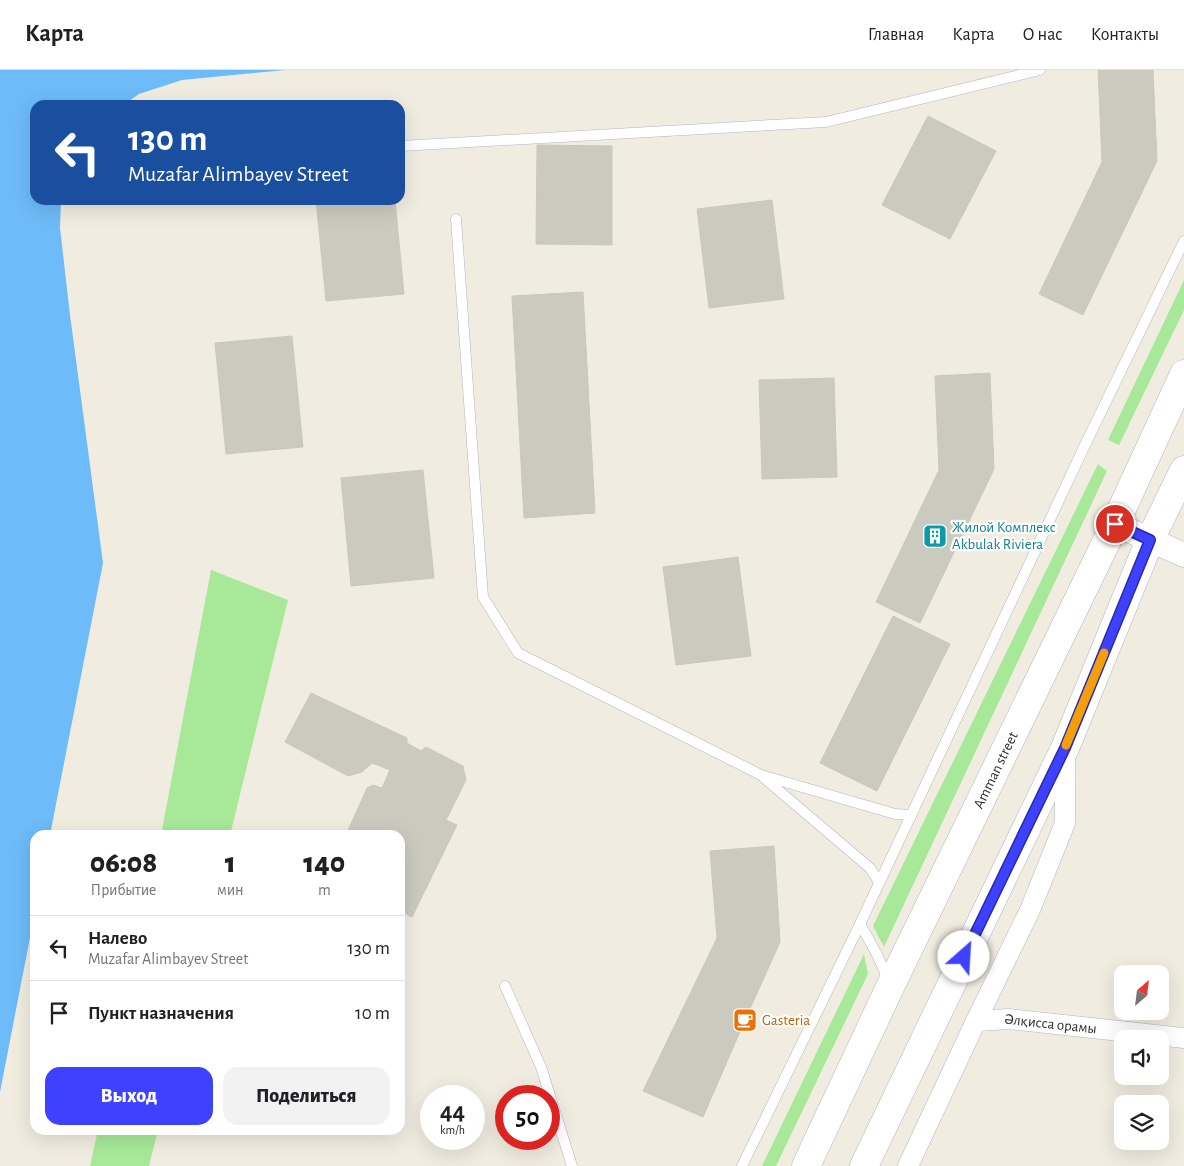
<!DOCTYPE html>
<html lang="ru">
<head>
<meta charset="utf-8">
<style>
  :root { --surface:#fff; --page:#f2f2f2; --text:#202124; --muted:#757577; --line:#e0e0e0; --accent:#3e41ff }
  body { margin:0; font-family:"Alegreya Sans",sans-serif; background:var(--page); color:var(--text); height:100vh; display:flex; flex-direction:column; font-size:19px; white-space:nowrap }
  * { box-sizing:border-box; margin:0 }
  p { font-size:16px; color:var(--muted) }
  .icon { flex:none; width:28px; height:28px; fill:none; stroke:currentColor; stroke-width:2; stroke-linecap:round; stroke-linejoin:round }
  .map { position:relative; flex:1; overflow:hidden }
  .details { position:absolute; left:30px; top:760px; width:375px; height:305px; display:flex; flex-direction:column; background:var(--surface); border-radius:15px; box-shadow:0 5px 20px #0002 }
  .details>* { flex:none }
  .top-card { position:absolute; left:30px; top:30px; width:375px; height:105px; border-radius:15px; box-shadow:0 5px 20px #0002; background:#1a4fa0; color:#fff; overflow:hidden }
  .needle { width:32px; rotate:28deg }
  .buttons { position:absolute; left:1114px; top:895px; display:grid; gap:10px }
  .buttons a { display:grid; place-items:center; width:55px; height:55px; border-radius:10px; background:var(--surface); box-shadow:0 5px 20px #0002; font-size:25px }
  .speed { position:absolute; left:420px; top:1015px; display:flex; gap:10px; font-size:25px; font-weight:700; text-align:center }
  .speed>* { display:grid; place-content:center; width:65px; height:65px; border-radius:50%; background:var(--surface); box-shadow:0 5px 20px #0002; line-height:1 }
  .speed small { font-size:12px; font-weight:400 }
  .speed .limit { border:8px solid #d22; background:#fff; color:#111 }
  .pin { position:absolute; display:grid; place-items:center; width:42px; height:42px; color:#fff; margin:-21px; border:2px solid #fff; border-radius:50%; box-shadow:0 1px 5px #0007 }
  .me { position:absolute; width:55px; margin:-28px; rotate:26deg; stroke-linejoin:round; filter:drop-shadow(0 0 4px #0008) }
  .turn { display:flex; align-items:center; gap:18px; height:105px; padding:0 15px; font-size:22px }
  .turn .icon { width:65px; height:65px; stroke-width:2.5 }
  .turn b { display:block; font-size:35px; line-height:42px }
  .eta { display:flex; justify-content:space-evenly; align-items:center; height:85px; text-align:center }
  .eta b { font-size:30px; font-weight:800; line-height:35px }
  .cta { display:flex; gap:10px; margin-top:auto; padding:10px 15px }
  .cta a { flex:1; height:58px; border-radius:15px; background:var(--accent); color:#fff; font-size:20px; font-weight:800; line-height:58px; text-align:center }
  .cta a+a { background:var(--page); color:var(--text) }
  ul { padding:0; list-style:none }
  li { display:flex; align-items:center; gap:15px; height:65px; padding:0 15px; border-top:1px solid var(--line) }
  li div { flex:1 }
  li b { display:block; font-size:19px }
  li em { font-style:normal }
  header { display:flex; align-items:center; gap:30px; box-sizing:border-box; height:70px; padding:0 25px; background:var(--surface); border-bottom:1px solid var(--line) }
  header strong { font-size:24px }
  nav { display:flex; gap:28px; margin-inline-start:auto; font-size:18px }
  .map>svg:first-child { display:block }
  .green { fill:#a7e999 }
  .water { fill:#6dbbf8 }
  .building { fill:#cbcabe; stroke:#ccc8b9 }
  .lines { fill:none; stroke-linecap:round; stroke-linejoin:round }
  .service-casing { stroke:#b4b4c2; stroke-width:11 }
  .minor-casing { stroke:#b4b4c2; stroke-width:21 }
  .tertiary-casing { stroke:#b4b4c2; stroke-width:25 }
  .secondary-casing { stroke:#b4b4c2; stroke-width:29 }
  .service { stroke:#fff; stroke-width:10 }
  .minor { stroke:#fff; stroke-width:20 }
  .tertiary { stroke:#fff; stroke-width:24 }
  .secondary { stroke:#fff; stroke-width:28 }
  .route-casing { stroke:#282aa6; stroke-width:12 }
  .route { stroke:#3e41ff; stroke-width:9 }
  .slow { stroke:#f59e0b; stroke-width:9 }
  .labels { text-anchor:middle; stroke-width:4.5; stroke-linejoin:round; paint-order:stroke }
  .culture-label { font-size:15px; fill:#0d838f; stroke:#fff; text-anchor:start }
  .street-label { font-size:15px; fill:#2e2e2e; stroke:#fff }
  .food-label { font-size:15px; fill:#c56008; stroke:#fff; text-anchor:start }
</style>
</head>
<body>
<header>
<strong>Карта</strong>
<nav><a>Главная</a><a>Карта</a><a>О нас</a><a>Контакты</a></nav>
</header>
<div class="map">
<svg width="1184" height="1096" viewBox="0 0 1184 1096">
  <rect width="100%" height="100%" fill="#f0ece0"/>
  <g class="green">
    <polygon points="1184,210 1184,240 1119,375 1108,370"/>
    <polygon points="1098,394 1107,401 884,877 873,856"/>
    <polygon points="211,500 288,530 230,765 161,765"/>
    <polygon points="864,884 868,904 776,1096 762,1096"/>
    <polygon points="98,1060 158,1060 149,1096 90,1096"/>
  </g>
  <polygon class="water" points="0,0 285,0 182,10 139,24 123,35 35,35 35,130 61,130 60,158 70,245 103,493 50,765 35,765 35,842 0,1022"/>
  <g class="building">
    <polygon points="1098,0 1153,0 1157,91 1083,245 1039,224 1102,92"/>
    <polygon points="928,46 996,81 950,169 882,135"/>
    <polygon points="537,75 612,76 612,175 536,174"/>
    <polygon points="316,130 395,130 404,224 326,231"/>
    <polygon points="772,130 784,229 709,238 697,139"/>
    <polygon points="583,222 595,443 524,448 512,226"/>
    <polygon points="292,266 303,377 226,384 215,273"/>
    <polygon points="990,303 994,399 920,553 876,532 939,400 935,306"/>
    <polygon points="834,308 837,407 762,409 759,310"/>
    <polygon points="423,400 434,508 351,516 341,408"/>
    <polygon points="738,487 751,586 676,595 663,497"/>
    <polygon points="893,546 950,574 877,721 820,693"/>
    <polygon points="311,623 407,668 407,673 421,681 426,677 463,696 466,710 446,750 457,755 412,847 400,841 400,765 346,765 367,718 373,715 382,718 390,700 372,693 362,702 348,706 285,672"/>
    <polygon points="774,776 780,872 745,950 703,1047 643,1021 717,868 710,781"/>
  </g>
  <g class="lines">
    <g class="service-casing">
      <g id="service">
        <polyline points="400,76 826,52 1040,0"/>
        <polyline points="456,149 483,527 518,583 761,705 895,744 911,745"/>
        <polyline points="764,708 870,798 879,812"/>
        <path d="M 860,854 C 871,873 881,890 888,911"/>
        <polyline points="505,916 541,997 572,1096"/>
        <polyline points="742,1096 860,854 1085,375 1184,171"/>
      </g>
    </g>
    <g class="minor-casing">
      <g id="minor">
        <path id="s1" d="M 976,951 L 1009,949 L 1184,968"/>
        <polyline points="908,1096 976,951 1030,840 1065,753 1065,683"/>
      </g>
    </g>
    <g class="tertiary-casing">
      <polyline id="tertiary" points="1115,454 1184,485"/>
    </g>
    <g class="secondary-casing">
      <g id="secondary">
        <path id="s2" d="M 806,1096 L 890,917 L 1115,454 L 1184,304"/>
        <polyline points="864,1096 1065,678 1150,470 1184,400"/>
      </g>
    </g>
    <use href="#service" class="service"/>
    <use href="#minor" class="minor"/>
    <use href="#tertiary" class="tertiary"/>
    <use href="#secondary" class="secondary"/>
  </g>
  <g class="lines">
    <g class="route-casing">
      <polyline id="route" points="964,887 1065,678 1150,470 1115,454"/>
    </g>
    <use href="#route" class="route"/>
    <polyline class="slow" points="1066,675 1104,583"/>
  </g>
  <defs>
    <g id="building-square" transform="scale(1.25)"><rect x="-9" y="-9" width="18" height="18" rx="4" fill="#0f9aa8" stroke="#fff"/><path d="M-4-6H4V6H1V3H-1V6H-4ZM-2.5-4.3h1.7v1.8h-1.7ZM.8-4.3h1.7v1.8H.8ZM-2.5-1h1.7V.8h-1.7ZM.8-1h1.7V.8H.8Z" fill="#fff"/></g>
    <g id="cafe-square" transform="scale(1.25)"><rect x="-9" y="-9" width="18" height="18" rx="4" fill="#e8710a" stroke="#fff"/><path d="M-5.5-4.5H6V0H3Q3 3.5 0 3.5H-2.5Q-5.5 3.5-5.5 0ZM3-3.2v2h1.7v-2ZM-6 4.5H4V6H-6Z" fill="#fff"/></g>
  </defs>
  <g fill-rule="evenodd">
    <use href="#building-square" x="935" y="466"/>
    <use href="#cafe-square" x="745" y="950"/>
  </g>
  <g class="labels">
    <g class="culture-label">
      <text x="952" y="462">Жилой Комплекс<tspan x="952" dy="17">Akbulak Riviera</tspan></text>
    </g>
    <g class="street-label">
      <text dy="5" stroke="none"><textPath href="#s2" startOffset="439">Amman street</textPath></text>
      <text dy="5" stroke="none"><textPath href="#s1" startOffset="75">Әлқисса орамы</textPath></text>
    </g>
    <g class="food-label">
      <text x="762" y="955">Gasteria</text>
    </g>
  </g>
</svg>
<div class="buttons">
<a><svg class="needle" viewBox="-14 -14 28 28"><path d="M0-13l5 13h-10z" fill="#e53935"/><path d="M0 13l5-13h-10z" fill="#757577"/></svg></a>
<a><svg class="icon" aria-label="sound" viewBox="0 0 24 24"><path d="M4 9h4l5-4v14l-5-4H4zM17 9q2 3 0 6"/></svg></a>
<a><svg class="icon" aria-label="layers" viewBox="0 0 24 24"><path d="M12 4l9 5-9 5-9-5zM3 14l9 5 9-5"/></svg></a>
</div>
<div class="speed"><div>44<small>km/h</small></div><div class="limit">50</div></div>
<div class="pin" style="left:1115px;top:454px;background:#d93025"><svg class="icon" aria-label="arrive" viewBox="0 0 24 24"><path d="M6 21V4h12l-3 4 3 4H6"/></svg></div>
<svg class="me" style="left:964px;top:887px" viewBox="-20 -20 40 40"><circle r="19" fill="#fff"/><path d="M0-13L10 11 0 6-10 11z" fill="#3e41ff"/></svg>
<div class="top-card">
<div class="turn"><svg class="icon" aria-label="left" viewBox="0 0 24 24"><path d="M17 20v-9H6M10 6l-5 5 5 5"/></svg><div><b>130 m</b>Muzafar Alimbayev Street</div></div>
</div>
<section class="details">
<div class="eta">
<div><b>06:08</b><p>Прибытие</p></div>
<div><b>1</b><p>мин</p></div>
<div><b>140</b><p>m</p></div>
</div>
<ul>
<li><svg class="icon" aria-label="left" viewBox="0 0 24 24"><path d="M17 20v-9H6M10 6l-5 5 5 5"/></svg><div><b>Налево</b><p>Muzafar Alimbayev Street</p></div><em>130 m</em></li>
<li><svg class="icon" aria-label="arrive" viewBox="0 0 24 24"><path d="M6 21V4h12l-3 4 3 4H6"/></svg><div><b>Пункт назначения</b></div><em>10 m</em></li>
</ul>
<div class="cta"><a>Выход</a><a>Поделиться</a></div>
</section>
</div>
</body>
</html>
